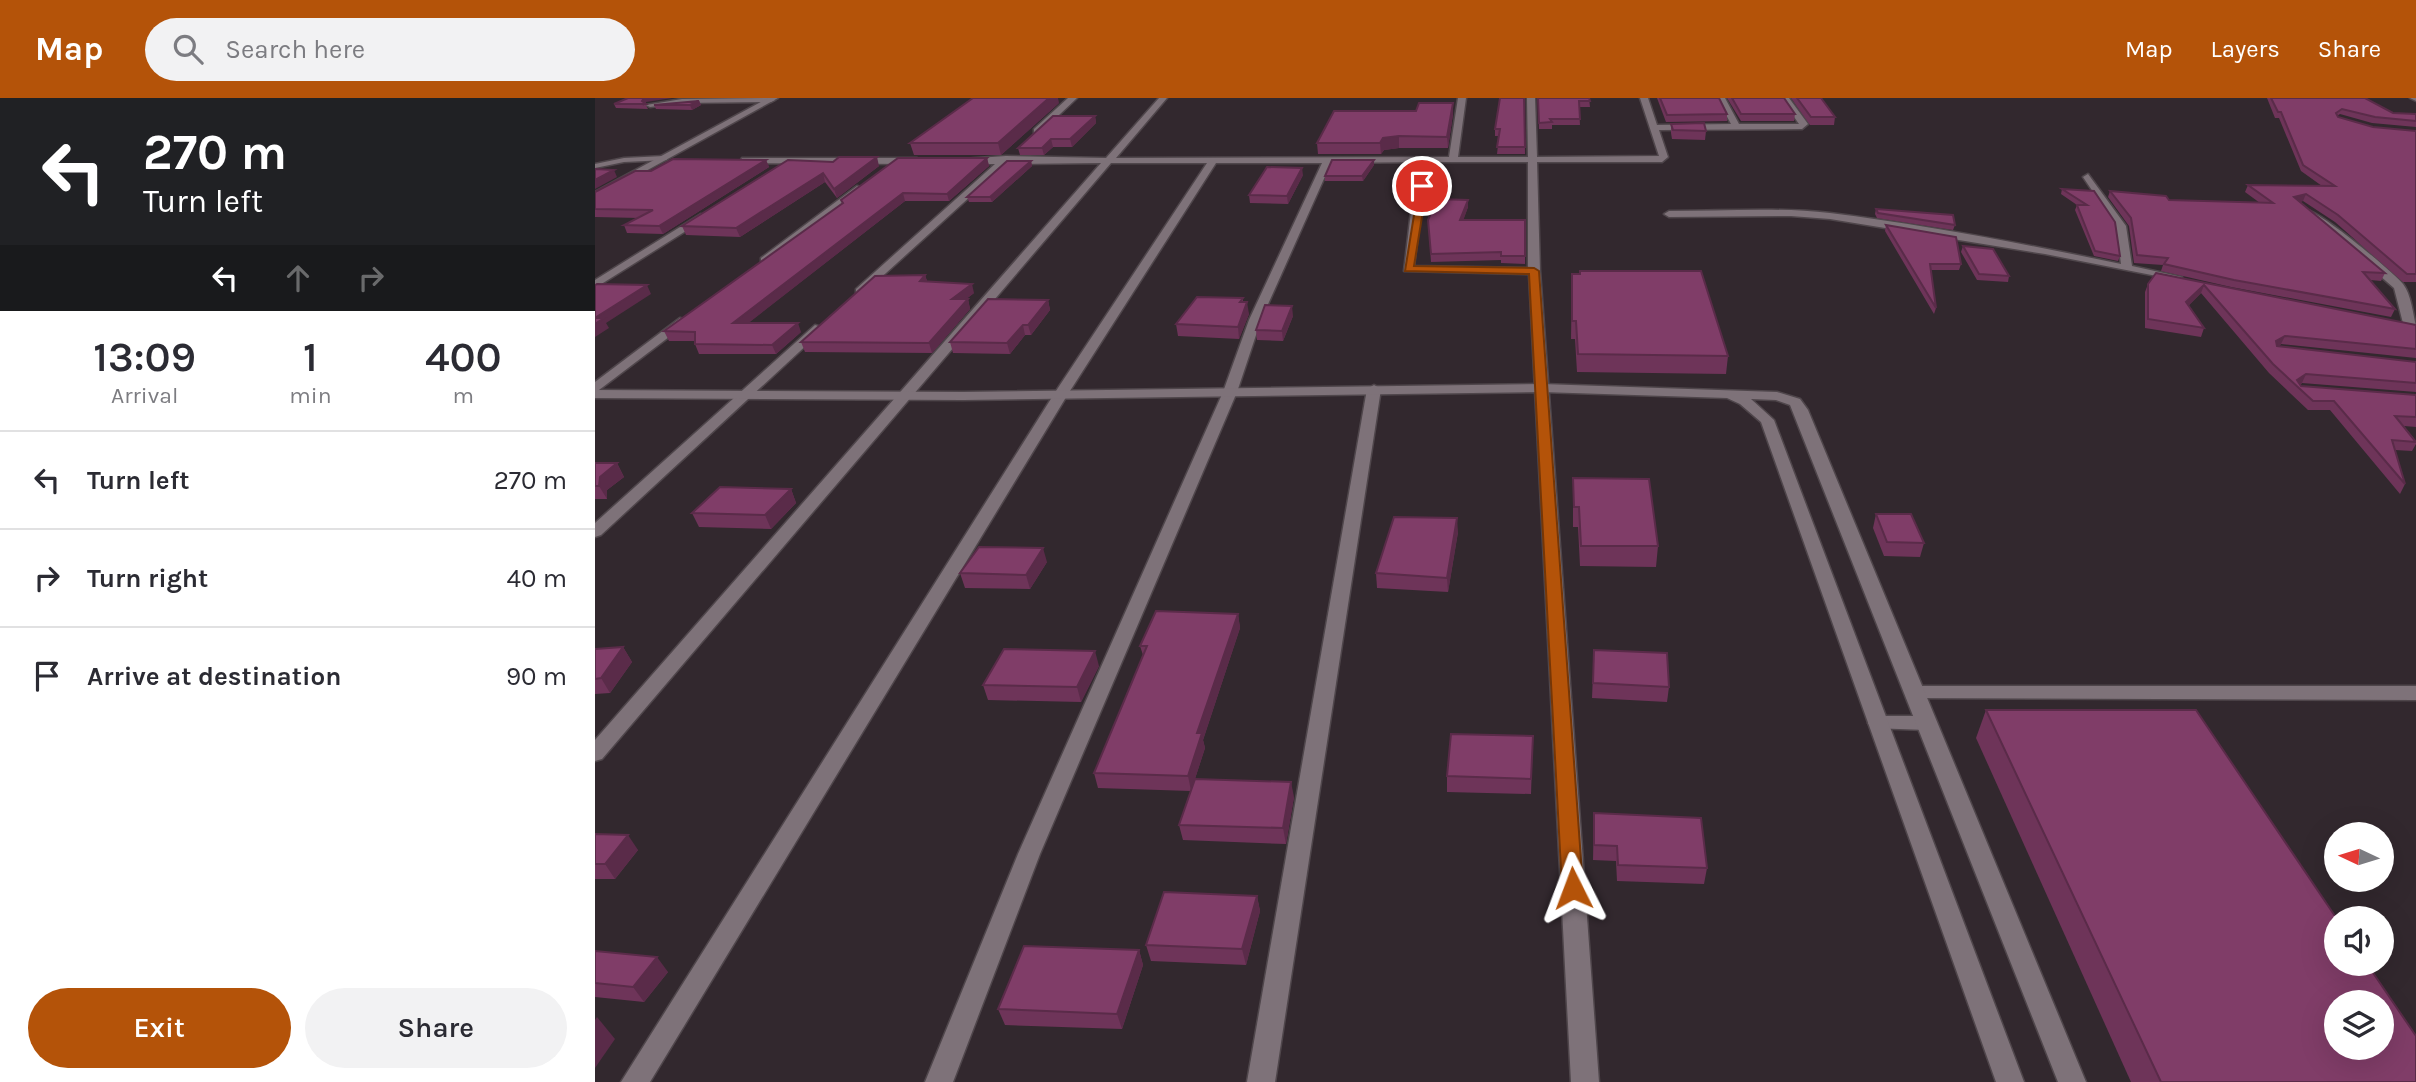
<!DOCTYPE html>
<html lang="en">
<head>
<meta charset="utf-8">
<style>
  :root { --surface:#fff; --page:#f2f2f3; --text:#2b2b33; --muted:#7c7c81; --line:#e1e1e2; --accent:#b45309 }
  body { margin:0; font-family:Karla,sans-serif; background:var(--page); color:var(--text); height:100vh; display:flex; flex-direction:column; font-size:26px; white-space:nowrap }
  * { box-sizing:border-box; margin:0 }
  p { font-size:23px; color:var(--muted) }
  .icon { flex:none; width:38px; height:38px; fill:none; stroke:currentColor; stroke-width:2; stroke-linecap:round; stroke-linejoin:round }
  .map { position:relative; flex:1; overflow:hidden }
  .side { display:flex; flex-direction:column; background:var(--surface); width:595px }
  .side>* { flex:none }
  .top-card { background:#202124; color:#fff; overflow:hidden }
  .needle { width:46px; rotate:274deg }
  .controls { position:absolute; left:1729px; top:724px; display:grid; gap:14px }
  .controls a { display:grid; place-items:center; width:70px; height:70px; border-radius:50%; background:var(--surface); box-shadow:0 7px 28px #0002; font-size:35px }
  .pin { position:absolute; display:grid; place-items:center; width:60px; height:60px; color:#fff; margin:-30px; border:4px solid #fff; border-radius:50%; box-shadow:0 2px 7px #0007 }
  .me { position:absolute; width:77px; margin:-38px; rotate:357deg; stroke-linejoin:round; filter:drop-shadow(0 0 5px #0008) }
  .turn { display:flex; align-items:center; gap:24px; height:147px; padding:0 28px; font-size:32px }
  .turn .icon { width:91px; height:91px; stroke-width:2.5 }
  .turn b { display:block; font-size:49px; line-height:60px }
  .lanes { display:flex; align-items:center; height:66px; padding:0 28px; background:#0003; justify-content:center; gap:35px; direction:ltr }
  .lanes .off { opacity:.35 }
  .eta { display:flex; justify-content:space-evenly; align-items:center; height:119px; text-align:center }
  .eta b { font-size:42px; font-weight:600; line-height:49px }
  .cta { display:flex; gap:14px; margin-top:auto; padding:14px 28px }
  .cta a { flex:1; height:80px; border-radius:42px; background:var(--accent); color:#fff; font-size:28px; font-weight:600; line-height:80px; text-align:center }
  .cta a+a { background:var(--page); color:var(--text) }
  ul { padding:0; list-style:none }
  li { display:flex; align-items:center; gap:21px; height:98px; padding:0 28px; border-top:2px solid var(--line) }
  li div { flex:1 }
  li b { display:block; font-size:26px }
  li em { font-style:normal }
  header { display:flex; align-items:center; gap:42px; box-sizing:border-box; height:98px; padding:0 35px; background:var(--accent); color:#fff }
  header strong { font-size:33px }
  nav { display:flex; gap:38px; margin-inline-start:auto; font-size:24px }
  .search { width:490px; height:63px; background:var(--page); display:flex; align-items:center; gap:18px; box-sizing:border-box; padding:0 24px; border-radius:38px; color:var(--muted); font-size:26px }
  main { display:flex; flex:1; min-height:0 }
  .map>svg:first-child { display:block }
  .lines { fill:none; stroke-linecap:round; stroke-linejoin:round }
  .service-casing { stroke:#4f464b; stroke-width:3 }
  .minor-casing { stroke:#4f464b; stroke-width:3 }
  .tertiary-casing { stroke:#4f464b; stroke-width:3 }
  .service { fill:#7e7279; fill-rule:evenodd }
  .minor { fill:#7e7279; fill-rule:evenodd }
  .tertiary { fill:#7e7279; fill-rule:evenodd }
  .wall { fill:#6e3459 }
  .shaded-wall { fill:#5a2b49 }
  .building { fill:#803d68; stroke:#5a2b49; stroke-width:2; fill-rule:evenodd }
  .route { fill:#b45309; stroke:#753606; stroke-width:2 }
</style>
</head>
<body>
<header>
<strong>Map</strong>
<div class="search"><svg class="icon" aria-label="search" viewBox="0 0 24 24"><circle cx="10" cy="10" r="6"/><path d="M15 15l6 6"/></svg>Search here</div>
<nav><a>Map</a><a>Layers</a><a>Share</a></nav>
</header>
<main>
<section class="side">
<div class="top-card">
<div class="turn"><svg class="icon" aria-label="left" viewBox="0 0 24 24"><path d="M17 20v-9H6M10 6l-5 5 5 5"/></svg><div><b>270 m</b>Turn left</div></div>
<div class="lanes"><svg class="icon" aria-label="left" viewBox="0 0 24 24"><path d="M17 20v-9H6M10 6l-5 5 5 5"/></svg><svg class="icon off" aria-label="ahead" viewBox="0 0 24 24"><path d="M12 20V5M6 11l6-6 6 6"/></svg><svg class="icon off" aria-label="right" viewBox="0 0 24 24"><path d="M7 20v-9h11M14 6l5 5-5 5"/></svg></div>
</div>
<div class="eta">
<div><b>13:09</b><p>Arrival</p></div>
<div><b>1</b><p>min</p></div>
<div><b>400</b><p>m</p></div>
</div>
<ul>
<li><svg class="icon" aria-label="left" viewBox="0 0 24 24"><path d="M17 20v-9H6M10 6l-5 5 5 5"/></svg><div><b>Turn left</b></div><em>270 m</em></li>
<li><svg class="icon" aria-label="right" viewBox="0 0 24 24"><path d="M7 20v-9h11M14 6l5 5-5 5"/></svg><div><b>Turn right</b></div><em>40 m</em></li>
<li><svg class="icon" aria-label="arrive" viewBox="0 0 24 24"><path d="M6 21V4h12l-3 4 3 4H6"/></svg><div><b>Arrive at destination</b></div><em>90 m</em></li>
</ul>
<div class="cta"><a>Exit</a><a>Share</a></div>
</section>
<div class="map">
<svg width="1821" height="984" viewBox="0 0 1821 984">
  <rect width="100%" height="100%" fill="#32282e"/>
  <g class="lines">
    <g class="service-casing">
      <g id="service">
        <polygon points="177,0 180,2 176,4 87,5 55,9 51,7 87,1"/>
        <polygon points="69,58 72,62 29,64 0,70 0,66 29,60"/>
      </g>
    </g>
    <g class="minor-casing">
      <g id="minor">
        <polygon points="473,0 482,0 445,35 439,35 439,31"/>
        <path d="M 564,0 L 572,0 L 521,60 L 854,59 L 863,0 L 871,0 L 863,59 L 933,59 L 932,0 L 940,0 L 942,59 L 1064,58 L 1045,0 L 1053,0 L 1062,27 L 1136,26 L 1122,0 L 1130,0 L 1144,26 L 1204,26 L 1186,0 L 1194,0 L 1213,26 L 1207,31 L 1064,32 L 1073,59 L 1067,64 L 942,64 L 945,173 L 1004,984 L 976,984 L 934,176 L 809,173 L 816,113 L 829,64 L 736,65 L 666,222 L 642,294 L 445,756 L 358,984 L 330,984 L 423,756 L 628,294 L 654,222 L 727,65 L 621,65 L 473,296 L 55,984 L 26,984 L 459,296 L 612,65 L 516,65 L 7,661 L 0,663 L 0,642 L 506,65 L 411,66 L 269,195 L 261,195 L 261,191 L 400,66 L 371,66 L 368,61 L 411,58 L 511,60 ZM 838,64 L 933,64 L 933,170 L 819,168 L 826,113 Z"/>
        <polygon points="1815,0 1821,0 1821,3"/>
        <polygon points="147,60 322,60 327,63 322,66 144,65"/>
        <path d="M 1493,76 L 1531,128 L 1537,168 L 1587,179 L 1587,183 L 1450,156 L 1235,121 L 1196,118 L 1074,119 L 1069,116 L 1074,113 C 1127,113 1182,109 1235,115 C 1332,127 1430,146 1526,166 L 1521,128 L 1488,79 Z"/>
        <polygon points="262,88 270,90 174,164 166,164 166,160"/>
        <path d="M 1708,111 C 1722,110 1797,173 1808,186 C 1816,196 1818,216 1821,228 L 1819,232 L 1809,229 L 1799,190 L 1730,130 L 1708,115 Z"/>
        <polygon points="106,116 111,119 110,121 0,190 0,182"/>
        <polygon points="85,220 95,223 0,295 0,284"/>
        <polygon points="220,227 230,230 6,437 0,439 0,425"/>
        <polygon points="779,287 786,291 680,984 652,984 772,291"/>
        <polygon points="1320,588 1821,588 1821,602 1313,600 1310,595 1313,590"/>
        <polygon points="1283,618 1332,618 1339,620 1342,625 1339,630 1332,632 1276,630 1273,625 1276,620"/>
      </g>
    </g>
    <g class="tertiary-casing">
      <g id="tertiary">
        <polygon points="173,0 183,0 0,101 0,94"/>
        <polygon points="947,286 1182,294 1205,301 1213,312 1491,984 1463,984 1195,307 1181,302 1156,301 1179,322 1429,984 1401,984 1166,324 1145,306 1132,300 947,294 368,302 0,300 0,292 368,294"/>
      </g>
    </g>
    <use href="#service" class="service"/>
    <use href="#minor" class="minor"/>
    <use href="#tertiary" class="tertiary"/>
  </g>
  <g class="wall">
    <polygon points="929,0 930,56 902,56 904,38 900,38 900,31"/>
    <polygon points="943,0 994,0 995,9 984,9 985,27 957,27 957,31 944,31"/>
    <polygon points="1062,0 1124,0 1132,16 1132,23 1071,24"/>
    <polygon points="1132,0 1189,0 1200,16 1199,23 1146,23"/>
    <polygon points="1196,0 1226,0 1240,19 1239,27 1215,27"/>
    <polygon points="1672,0 1770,0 1798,15 1821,16 1821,29 1777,25 1745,16 1742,18 1743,19 1778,29 1821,33 1821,184 1808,184 1740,124 1708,103 1705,104 1790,175 1786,183 1775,182 1800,211 1796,219 1636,189 1566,173 1568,167 1539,165 1534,128 1513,99 1515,93 1574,102 1665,105 1650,94 1653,87 1727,88 1706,73 1684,20 1680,20"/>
    <polygon points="104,3 106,7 97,12 61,11 59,7"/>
    <polygon points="51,4 50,6 53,11 21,10 19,6"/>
    <polygon points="464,5 406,57 319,57 315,45"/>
    <polygon points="858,16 853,50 804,50 789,52 786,56 723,56 722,45"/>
    <polygon points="500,18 501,25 477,49 458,49 449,57 425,57 423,50"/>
    <polygon points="1076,26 1111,33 1110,42 1077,41 1076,35"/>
    <polygon points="392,60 394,68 354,103 310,103 153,225 206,234 181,256 104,256 100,246 100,243 74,243 69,233 247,106 246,102"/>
    <polygon points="171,62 174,69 68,136 32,135 29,127 44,120 0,119 0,94 56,73"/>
    <polygon points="193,62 284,68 242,100 230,84 145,139 91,137 87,128"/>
    <polygon points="436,63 437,68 397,104 374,104 372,99"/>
    <polygon points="779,67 768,83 730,83 730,78"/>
    <polygon points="708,77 693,106 655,105 654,97"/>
    <polygon points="1467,91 1499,93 1525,158 1523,163 1499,158 1480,112 1482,107 1466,96"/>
    <polygon points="873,102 873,109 868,122 930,122 930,166 906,165 906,162 836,164 833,122"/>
    <polygon points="1281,111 1360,127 1358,132 1282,120 1280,116"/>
    <polygon points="1291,127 1366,166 1364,172 1336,172 1341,210 1339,216 1290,133"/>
    <polygon points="1368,148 1414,178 1413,184 1382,182 1366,154"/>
    <polygon points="1561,175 1821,227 1821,260 1686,246 1684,248 1821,264 1821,294 1707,285 1705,287 1706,288 1821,297 1821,329 1809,328 1821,343 1821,346 1817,353 1800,352 1810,386 1805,396 1735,312 1713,312 1674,275 1606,195 1593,208 1609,230 1606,239 1550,230 1550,194 1553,186"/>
    <polygon points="977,176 1133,258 1131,276 982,274 980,241 976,241"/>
    <polygon points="330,177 332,183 379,195 371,201 373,201 375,211 337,255 210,254 206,244"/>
    <polygon points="648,200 648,204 654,216 644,241 583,238 581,226"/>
    <polygon points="453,202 455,212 436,237 430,237 415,256 358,255 355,244"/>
    <polygon points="698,218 688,243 662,242 661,232"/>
    <polygon points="0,365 22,365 29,379 12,392 12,401 0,401"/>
    <polygon points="978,380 1063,448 1061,469 985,468 983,429 978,429"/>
    <polygon points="196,391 201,405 176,431 104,429 97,415"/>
    <polygon points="1281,416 1329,445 1325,459 1289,458 1278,430"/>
    <polygon points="863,434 853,494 782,490 781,475"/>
    <polygon points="452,464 435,491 370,490 365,475"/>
    <polygon points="643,516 645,530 608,642 610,650 596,693 503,690 499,675 548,557 545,548"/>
    <polygon points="28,549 37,564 15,595 0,596 0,551"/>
    <polygon points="999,552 1074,589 1072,604 997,600"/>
    <polygon points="504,568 486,604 393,602 388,587"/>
    <polygon points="1391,612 1821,984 1536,984 1381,640"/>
    <polygon points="938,638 936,696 852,694 852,678"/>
    <polygon points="699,699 691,746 588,742 584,727"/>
    <polygon points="999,715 1112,770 1109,786 1022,783 1021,763 998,762"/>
    <polygon points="0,736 43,752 20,781 0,781"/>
    <polygon points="662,798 665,813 651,867 556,863 551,847"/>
    <polygon points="544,852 548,867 527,931 410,927 403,911"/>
    <polygon points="0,853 73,874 49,904 0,899"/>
  </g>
  <g class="shaded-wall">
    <polygon points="49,0 77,0 51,4 48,8 47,3"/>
    <polygon points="454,0 463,0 464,5 406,57 403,45"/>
    <polygon points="104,3 106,7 97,12 95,7"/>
    <polygon points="858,5 858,16 853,50 852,39"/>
    <polygon points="500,18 501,25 477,49 475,41"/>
    <polygon points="804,38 804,50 789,52 786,56 785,45 788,40"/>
    <polygon points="456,41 458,49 449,57 447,50"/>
    <polygon points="282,59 284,68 242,100 239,91"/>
    <polygon points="392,60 394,68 354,103 352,96"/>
    <polygon points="171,62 174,69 68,136 64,128"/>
    <polygon points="779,62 779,67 768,83 767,78"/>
    <polygon points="436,63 437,68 397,104 395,99"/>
    <polygon points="707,70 708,77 693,106 692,98"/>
    <polygon points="19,72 22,79 0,91 0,82"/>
    <polygon points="228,75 230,84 145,139 141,130"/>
    <polygon points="308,95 310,103 142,234 138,225"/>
    <polygon points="1711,96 1708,103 1696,106 1699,99"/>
    <polygon points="873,102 873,109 866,129 865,122"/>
    <polygon points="330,177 333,186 325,183"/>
    <polygon points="377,186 379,195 360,210 357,201"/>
    <polygon points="52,187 56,196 11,225 14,230 0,239 0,220"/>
    <polygon points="1609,187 1606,195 1588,213 1591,204"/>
    <polygon points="373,201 375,211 337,255 334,245"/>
    <polygon points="453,202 455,212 436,237 433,227"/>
    <polygon points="652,204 654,216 644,241 643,229"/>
    <polygon points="697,208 698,218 688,243 687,233"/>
    <polygon points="203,225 206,234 181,256 177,247"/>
    <polygon points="428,227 430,237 415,256 412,245"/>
    <polygon points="1690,238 1686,246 1678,252 1681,243"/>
    <polygon points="1711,276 1707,285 1702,288 1702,282"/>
    <polygon points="22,365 29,379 12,392 12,401 4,388 5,379"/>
    <polygon points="196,391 201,405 176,431 170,417"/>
    <polygon points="862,420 863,434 853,494 852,480"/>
    <polygon points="448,450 452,464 435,491 431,477"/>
    <polygon points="643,516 645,530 608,642 610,650 596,693 593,678 602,635"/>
    <polygon points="28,549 37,564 15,595 6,580"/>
    <polygon points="500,553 504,568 486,604 482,589"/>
    <polygon points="696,684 699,699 691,746 688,730"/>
    <polygon points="33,737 43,752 20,781 10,766"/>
    <polygon points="662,798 665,813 651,867 647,851"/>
    <polygon points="544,852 548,867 527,931 522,916"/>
    <polygon points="62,859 73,874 49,904 38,889"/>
    <polygon points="2,919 20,941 0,970 0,922"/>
  </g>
  <g class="building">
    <polygon points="33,0 49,0 47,3 51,6 19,6"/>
    <polygon points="378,0 454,0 403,45 315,45"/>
    <polygon points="905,0 929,0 930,49 902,49 905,31 900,31"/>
    <polygon points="943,0 994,0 995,3 984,3 985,21 955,21 957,24 944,25"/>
    <polygon points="1065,0 1124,0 1132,16 1072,17"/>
    <polygon points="1137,0 1189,0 1200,16 1146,16"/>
    <polygon points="1202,0 1226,0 1240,19 1216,19"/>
    <polygon points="1676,0 1770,0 1798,15 1821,16 1821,23 1780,19 1747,11 1741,15 1743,19 1778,29 1821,33 1821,176 1812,176 1743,117 1711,96 1699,99 1790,175 1768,174 1800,211 1639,182 1569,166 1573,160 1542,157 1536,120 1515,93 1571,98 1574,102 1678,105 1653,87 1740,88 1708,67 1686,14 1683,14"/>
    <polygon points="104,3 95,7 59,7"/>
    <polygon points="824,5 858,5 852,39 804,38 788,40 785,45 722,45 739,13 821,13"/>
    <polygon points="458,18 500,18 475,41 456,41 447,50 423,50"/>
    <polygon points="1109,25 1111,33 1078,32 1076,26"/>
    <polygon points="244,59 282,59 239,91 228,75 141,130 87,128 193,62 238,64"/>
    <polygon points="303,60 392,60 352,96 308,95 138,225 203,225 177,247 100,246 100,234 69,233 248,105 246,102"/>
    <polygon points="78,61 171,62 64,128 29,127 58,112 0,111 0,94 40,73 56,73"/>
    <polygon points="737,62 779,62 767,78 730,78"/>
    <polygon points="412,63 436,63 395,99 372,99"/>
    <polygon points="672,69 707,70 692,98 654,97"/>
    <polygon points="0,71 19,72 0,82"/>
    <polygon points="1467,91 1499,93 1520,124 1525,158 1500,153 1482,107 1492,107"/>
    <polygon points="842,101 873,102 865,122 930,122 930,158 906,158 906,154 836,156 833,122"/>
    <polygon points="1281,111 1358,117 1360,127 1283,115"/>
    <polygon points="1291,127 1361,139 1366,166 1335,166 1341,210"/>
    <polygon points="1368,148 1398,151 1414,178 1384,176"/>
    <polygon points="985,173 1106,173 1133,258 983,256 981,223 977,223 977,176 985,176"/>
    <polygon points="1561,175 1821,227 1821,251 1690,238 1681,243 1682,248 1821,264 1821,285 1711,276 1702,282 1706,288 1821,297 1821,319 1800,318 1821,344 1797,342 1810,386 1739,303 1718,303 1678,266 1609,187 1591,204 1609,230 1553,221 1553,186"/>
    <polygon points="330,177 325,183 377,186 357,201 373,201 334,245 206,244 280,178"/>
    <polygon points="2,186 52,187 0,220 0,187"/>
    <polygon points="602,199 648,200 645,204 652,204 643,229 581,226"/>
    <polygon points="393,201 453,202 433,227 428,227 412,245 355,244"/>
    <polygon points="670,207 697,208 687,233 661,232"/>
    <polygon points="0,220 9,220 0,226"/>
    <polygon points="0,365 22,365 5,379 4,388 0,388"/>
    <polygon points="978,380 1054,381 1063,448 986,448 984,409 979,409"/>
    <polygon points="125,389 196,391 170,417 97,415"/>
    <polygon points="1281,416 1316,416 1329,445 1292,444"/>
    <polygon points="799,419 862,420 852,480 781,475"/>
    <polygon points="384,449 448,450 431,477 365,475"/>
    <polygon points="561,513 643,516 602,635 607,635 593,678 499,675 552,548 545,548"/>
    <polygon points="28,549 6,580 0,581 0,551"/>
    <polygon points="409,551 500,553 482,589 388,587"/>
    <polygon points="999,552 1072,555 1074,589 998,585"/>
    <path d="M 1391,612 L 1601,612 L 1742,821 L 1741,866 L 1772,866 L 1821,938 L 1821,984 L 1566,984 ZM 1741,905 L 1787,905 L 1787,950 L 1741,950 Z"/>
    <polygon points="856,636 938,638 936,681 852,678"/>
    <polygon points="600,681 696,684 688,730 584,727"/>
    <polygon points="999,715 1106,720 1112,770 1023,767 1022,748 999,747"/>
    <polygon points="0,736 33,737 10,766 0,766"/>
    <polygon points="569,794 662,798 647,851 551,847"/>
    <polygon points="429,848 544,852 522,916 403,911"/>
    <polygon points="0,853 62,859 38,889 0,885"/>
  </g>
  <polygon class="route" points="824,86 832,88 819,168 939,170 944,173 988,790 985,796 978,798 970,796 967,790 934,176 810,173"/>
</svg>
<div class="controls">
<a><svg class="needle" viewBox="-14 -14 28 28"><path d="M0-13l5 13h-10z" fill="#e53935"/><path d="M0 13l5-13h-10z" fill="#7c7c81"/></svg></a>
<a><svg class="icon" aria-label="sound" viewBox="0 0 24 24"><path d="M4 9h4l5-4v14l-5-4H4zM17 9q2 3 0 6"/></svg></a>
<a><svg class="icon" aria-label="layers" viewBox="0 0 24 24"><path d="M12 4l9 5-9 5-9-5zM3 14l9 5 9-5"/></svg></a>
</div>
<div class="pin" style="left:827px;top:88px;background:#d93025"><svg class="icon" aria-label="arrive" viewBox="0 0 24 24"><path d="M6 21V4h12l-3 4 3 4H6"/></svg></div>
<svg class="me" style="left:978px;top:790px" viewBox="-20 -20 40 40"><path d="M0-17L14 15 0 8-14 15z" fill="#b45309" stroke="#fff" stroke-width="4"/></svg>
</div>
</main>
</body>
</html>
